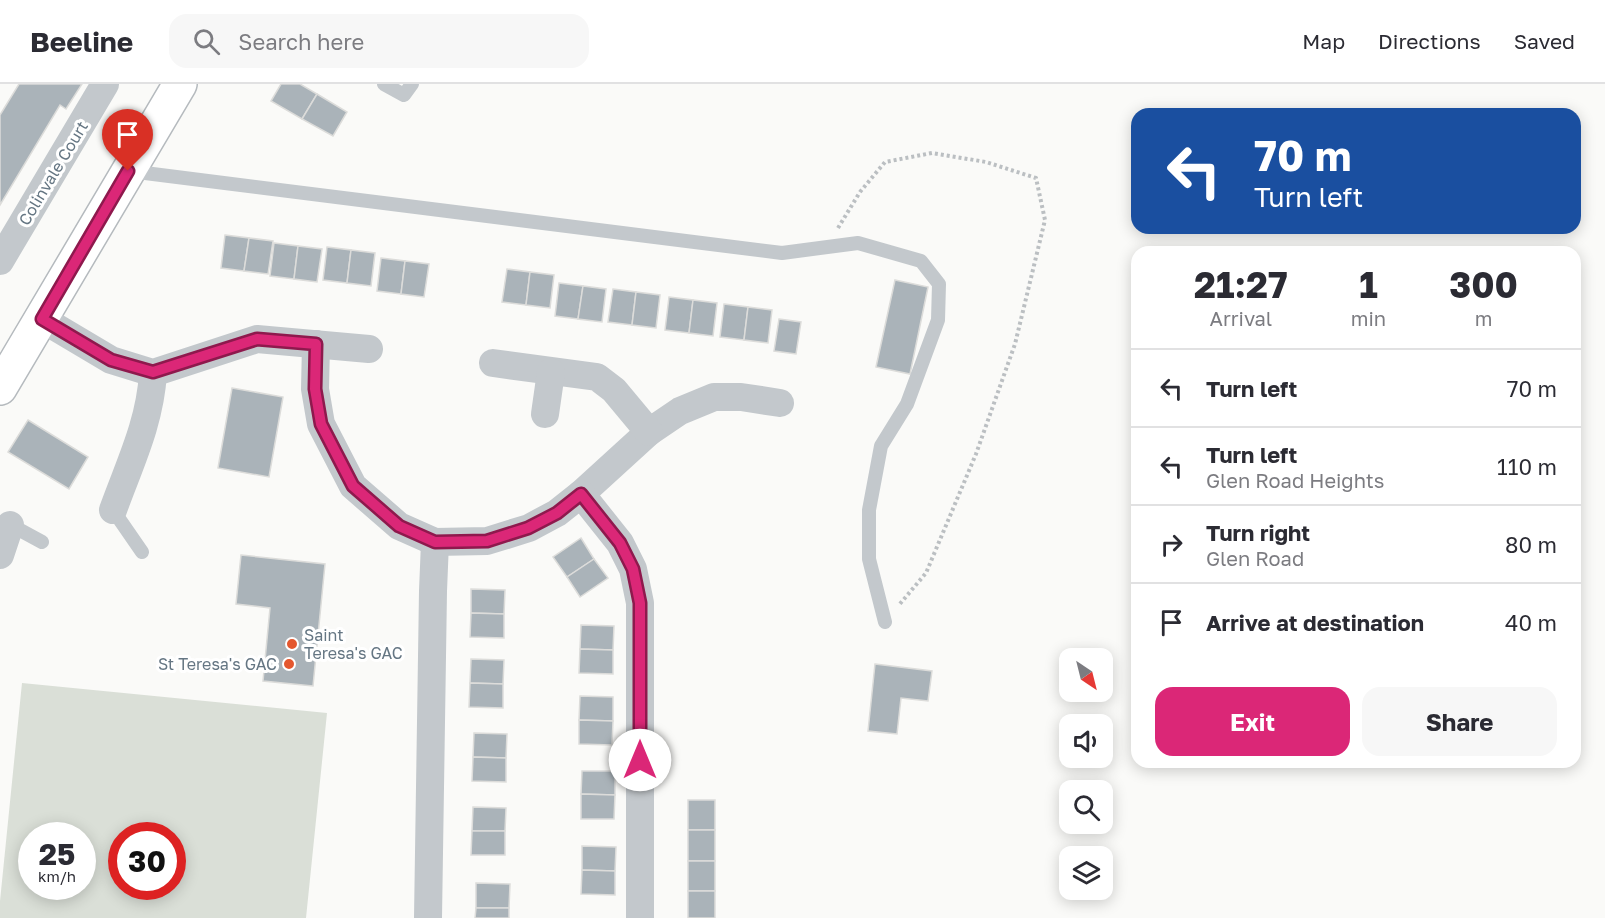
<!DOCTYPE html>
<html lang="en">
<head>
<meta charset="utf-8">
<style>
  :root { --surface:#fff; --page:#f7f7f7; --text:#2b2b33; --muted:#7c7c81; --line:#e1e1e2; --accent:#db2777 }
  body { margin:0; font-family:"Golos Text",sans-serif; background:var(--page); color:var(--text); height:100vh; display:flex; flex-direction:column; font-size:22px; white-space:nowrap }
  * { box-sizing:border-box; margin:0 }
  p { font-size:20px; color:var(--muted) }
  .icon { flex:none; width:33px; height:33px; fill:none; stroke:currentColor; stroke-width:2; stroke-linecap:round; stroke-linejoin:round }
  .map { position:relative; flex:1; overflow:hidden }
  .panel { position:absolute; left:1131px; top:162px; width:450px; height:522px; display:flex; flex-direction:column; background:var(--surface); border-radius:18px; box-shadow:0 3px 15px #0003 }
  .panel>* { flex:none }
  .guide { position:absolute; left:1131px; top:24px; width:450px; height:126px; border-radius:18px; box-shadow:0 3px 15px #0003; background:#1a4fa0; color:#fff; overflow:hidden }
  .needle { width:39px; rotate:145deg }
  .buttons { position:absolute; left:1059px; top:564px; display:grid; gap:12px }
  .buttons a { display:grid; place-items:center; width:54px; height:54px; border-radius:12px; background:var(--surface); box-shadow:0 3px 15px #0003; font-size:30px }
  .speed { position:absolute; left:18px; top:738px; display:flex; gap:12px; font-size:30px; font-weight:700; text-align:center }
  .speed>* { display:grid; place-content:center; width:78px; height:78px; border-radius:50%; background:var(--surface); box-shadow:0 3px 15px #0003; line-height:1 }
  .speed small { font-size:15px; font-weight:400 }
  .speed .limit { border:9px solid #d22; background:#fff; color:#111 }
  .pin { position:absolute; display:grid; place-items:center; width:51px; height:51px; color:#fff; margin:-62px -26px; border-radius:50% 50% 50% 0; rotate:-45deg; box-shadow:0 0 6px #0007 }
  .pin .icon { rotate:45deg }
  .me { position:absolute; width:66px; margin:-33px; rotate:0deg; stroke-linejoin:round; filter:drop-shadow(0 0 4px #0008) }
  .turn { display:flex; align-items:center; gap:21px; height:126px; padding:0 24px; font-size:27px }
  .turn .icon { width:78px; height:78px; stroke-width:2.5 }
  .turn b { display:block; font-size:42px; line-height:51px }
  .eta { display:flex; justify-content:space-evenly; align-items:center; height:102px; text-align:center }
  .eta b { font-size:36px; font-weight:700; line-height:42px }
  .button { display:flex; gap:12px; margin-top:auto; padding:12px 24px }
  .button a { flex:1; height:69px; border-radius:18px; background:var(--accent); color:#fff; font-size:24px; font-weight:700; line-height:69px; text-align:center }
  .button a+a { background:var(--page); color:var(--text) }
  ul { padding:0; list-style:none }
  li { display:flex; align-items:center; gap:18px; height:78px; padding:0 24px; border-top:2px solid var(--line) }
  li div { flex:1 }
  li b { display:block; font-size:22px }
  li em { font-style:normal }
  header { display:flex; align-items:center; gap:36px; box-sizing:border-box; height:84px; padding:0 30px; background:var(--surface); border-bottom:2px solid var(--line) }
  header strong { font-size:28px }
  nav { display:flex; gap:33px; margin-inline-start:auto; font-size:21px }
  .search { width:420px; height:54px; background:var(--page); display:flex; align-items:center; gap:15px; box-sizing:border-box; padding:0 21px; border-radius:18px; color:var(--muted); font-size:22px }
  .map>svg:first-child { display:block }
  .green { fill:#dadfd7; fill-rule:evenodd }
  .building { fill:#aab3b9; stroke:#dcdcda; stroke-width:1.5 }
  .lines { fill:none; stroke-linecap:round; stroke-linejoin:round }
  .primary-casing { stroke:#b5babe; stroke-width:36 }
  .path { stroke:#bbbfc2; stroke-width:4; stroke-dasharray:3 3; stroke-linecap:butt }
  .lane { stroke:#c3c8cc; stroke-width:14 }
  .street { stroke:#c3c8cc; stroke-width:28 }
  .primary { stroke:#fff; stroke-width:33 }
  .route-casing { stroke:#8e194d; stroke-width:15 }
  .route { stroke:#db2777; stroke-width:10 }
  .poi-dot { fill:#e4572e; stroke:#fff; stroke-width:2 }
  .labels { text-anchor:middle; stroke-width:6; stroke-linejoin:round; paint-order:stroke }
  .street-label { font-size:16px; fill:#657683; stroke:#fff }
  .poi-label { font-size:16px; fill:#657683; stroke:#fff; text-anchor:start }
</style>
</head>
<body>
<header>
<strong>Beeline</strong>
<div class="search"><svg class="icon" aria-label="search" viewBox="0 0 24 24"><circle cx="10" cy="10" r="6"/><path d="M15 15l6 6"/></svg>Search here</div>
<nav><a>Map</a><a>Directions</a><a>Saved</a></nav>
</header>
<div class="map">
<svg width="1605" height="834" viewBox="0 0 1605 834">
  <rect width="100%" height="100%" fill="#fafaf8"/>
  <path class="green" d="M 22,599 L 327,629 L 306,834 L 0,834 L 0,817 ZM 32,752 L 82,752 L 82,802 L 32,802 ZM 122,752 L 172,752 L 172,802 L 122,802 Z"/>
  <g class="building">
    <polygon points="19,0 82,0 66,25 60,21 0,121 0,31"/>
    <polygon points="281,0 300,0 317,10 302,35 271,17"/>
    <polygon points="317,10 347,28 333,52 302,35"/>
    <polygon points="225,151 249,154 244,187 221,184"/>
    <polygon points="249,154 273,157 268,190 244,187"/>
    <polygon points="274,159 298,162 294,195 270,192"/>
    <polygon points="298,162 322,165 317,198 294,195"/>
    <polygon points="327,163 351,166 347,199 323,196"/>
    <polygon points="351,166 375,169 371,202 347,199"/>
    <polygon points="381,174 405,177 401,210 377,207"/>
    <polygon points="405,177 429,180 424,213 401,210"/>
    <polygon points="507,185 530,188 526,221 502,218"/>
    <polygon points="530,188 554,191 550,224 526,221"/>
    <polygon points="895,196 928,203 910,290 876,283"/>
    <polygon points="559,199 583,202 578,235 555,232"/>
    <polygon points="583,202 606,205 602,238 578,235"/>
    <polygon points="613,205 636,208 632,241 608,238"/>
    <polygon points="636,208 660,211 656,244 632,241"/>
    <polygon points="669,213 693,216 689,249 665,246"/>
    <polygon points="693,216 717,219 713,252 689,249"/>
    <polygon points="724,220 748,223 744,256 720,253"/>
    <polygon points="748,223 772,226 768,259 744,256"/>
    <polygon points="779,235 801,238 796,270 774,267"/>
    <polygon points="232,304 283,313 269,393 218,384"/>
    <polygon points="28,336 88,373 69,405 8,368"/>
    <polygon points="581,454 594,475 567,493 553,473"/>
    <polygon points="241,471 325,480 313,602 263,597 270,524 236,520"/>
    <polygon points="594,475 608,494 580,513 567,493"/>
    <polygon points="471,505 505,506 504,530 471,529"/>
    <polygon points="471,529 504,530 504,554 470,553"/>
    <polygon points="581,541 614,542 613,566 580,565"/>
    <polygon points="580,565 613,566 613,590 579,589"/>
    <polygon points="471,575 504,576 503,600 470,599"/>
    <polygon points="875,580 932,587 928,617 901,614 897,650 868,647"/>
    <polygon points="470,599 503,600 503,624 469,623"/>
    <polygon points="580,612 613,613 613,637 579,636"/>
    <polygon points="579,636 613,637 612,661 579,660"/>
    <polygon points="474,649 507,650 506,674 473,673"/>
    <polygon points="473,673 506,674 506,698 472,697"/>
    <polygon points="582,687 615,687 615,711 581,710"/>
    <polygon points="581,710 615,711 614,735 581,735"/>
    <rect x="688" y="716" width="27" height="30"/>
    <polygon points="473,723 506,724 505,747 472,747"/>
    <rect x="688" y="746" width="27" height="31"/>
    <polygon points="472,747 505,747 505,771 471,771"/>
    <polygon points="582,762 616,763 615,787 582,786"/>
    <rect x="688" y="777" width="27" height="30"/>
    <polygon points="582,786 615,787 615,811 581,810"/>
    <polygon points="476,799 510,800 509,824 476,824"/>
    <rect x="688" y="807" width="27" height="27"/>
    <polygon points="476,824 509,824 509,834 475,834"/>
  </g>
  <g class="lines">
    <g class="primary-casing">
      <polyline id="primary" points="0,304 180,0"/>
    </g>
    <polyline class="path" points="838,144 860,108 885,78 932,69 986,78 1036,94 1045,136 1015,260 976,370 926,489 899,521"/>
    <g class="lane">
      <polyline points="384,0 404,11 412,0"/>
      <polyline points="129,87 782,169 858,159 921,177 939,200 938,236 907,320 881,362 869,426 869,475 885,538"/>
      <polyline points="113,426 142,468"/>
      <polyline points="7,439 42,458"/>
    </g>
    <g class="street">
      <polyline points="0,177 105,0"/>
      <polyline points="42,235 111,276 153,289 257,255 369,265"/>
      <polyline points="316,260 315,305 321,340 353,402 399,442 435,458 487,457 529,444 557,429 581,410 649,348 680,327 714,313 741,313 780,319"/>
      <polyline points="493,279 597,293 614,306 649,348"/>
      <polyline points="545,330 551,288"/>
      <polyline points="581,410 620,459 633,485 640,519 640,834"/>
      <path d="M 113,426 C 130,379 150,339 153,289"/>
      <polyline points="0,471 10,441"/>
      <polyline points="428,834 433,507 435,458"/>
    </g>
    <use href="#primary" class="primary"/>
  </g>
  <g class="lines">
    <g class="route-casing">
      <polyline id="route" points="128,87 42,235 111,276 153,288 257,255 316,260 315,305 321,340 353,402 399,442 435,458 487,457 528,444 557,429 581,410 620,459 633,485 640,519 640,676"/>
    </g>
    <use href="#route" class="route"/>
  </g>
  <g class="poi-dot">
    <circle cx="292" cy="560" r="6"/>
    <circle cx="289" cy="580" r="6"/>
  </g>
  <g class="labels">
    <g class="street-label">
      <text transform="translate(53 89) rotate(-59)" y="6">Colinvale Court</text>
    </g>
    <g class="poi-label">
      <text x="304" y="557">Saint<tspan x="304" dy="18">Teresa's GAC</tspan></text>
      <text x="277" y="586" text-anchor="end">St Teresa's GAC</text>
    </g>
  </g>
</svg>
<div class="buttons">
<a><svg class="needle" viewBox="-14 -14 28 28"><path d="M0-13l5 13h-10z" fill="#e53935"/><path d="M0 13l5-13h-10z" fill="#7c7c81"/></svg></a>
<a><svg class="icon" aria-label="sound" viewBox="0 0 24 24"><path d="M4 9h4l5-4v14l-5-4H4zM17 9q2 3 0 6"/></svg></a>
<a><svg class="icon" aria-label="search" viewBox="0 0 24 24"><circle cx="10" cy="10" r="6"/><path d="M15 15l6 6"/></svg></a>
<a><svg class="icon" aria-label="layers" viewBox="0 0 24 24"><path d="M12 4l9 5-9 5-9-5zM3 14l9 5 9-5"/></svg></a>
</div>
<div class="speed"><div>25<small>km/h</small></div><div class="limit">30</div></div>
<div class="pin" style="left:128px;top:87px;background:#d93025"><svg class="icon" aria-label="arrive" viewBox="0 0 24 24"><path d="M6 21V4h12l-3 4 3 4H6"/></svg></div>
<svg class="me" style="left:640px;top:676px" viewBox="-20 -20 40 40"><circle r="19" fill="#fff"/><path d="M0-13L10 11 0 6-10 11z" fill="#db2777"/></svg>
<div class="guide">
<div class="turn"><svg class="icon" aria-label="left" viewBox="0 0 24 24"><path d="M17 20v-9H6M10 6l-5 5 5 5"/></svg><div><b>70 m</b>Turn left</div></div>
</div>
<section class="panel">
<div class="eta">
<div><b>21:27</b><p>Arrival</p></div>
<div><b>1</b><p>min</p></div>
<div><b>300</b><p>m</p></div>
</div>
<ul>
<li><svg class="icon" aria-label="left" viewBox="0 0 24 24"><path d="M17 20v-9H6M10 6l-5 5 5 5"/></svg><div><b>Turn left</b></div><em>70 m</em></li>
<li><svg class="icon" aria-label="left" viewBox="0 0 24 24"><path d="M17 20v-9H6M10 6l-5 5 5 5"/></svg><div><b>Turn left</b><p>Glen Road Heights</p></div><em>110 m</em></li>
<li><svg class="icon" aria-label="right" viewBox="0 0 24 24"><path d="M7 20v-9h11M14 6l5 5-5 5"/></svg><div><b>Turn right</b><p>Glen Road</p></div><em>80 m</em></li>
<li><svg class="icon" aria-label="arrive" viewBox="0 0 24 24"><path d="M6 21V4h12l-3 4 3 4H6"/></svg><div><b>Arrive at destination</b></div><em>40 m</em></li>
</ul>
<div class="button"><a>Exit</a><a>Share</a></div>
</section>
</div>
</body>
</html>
